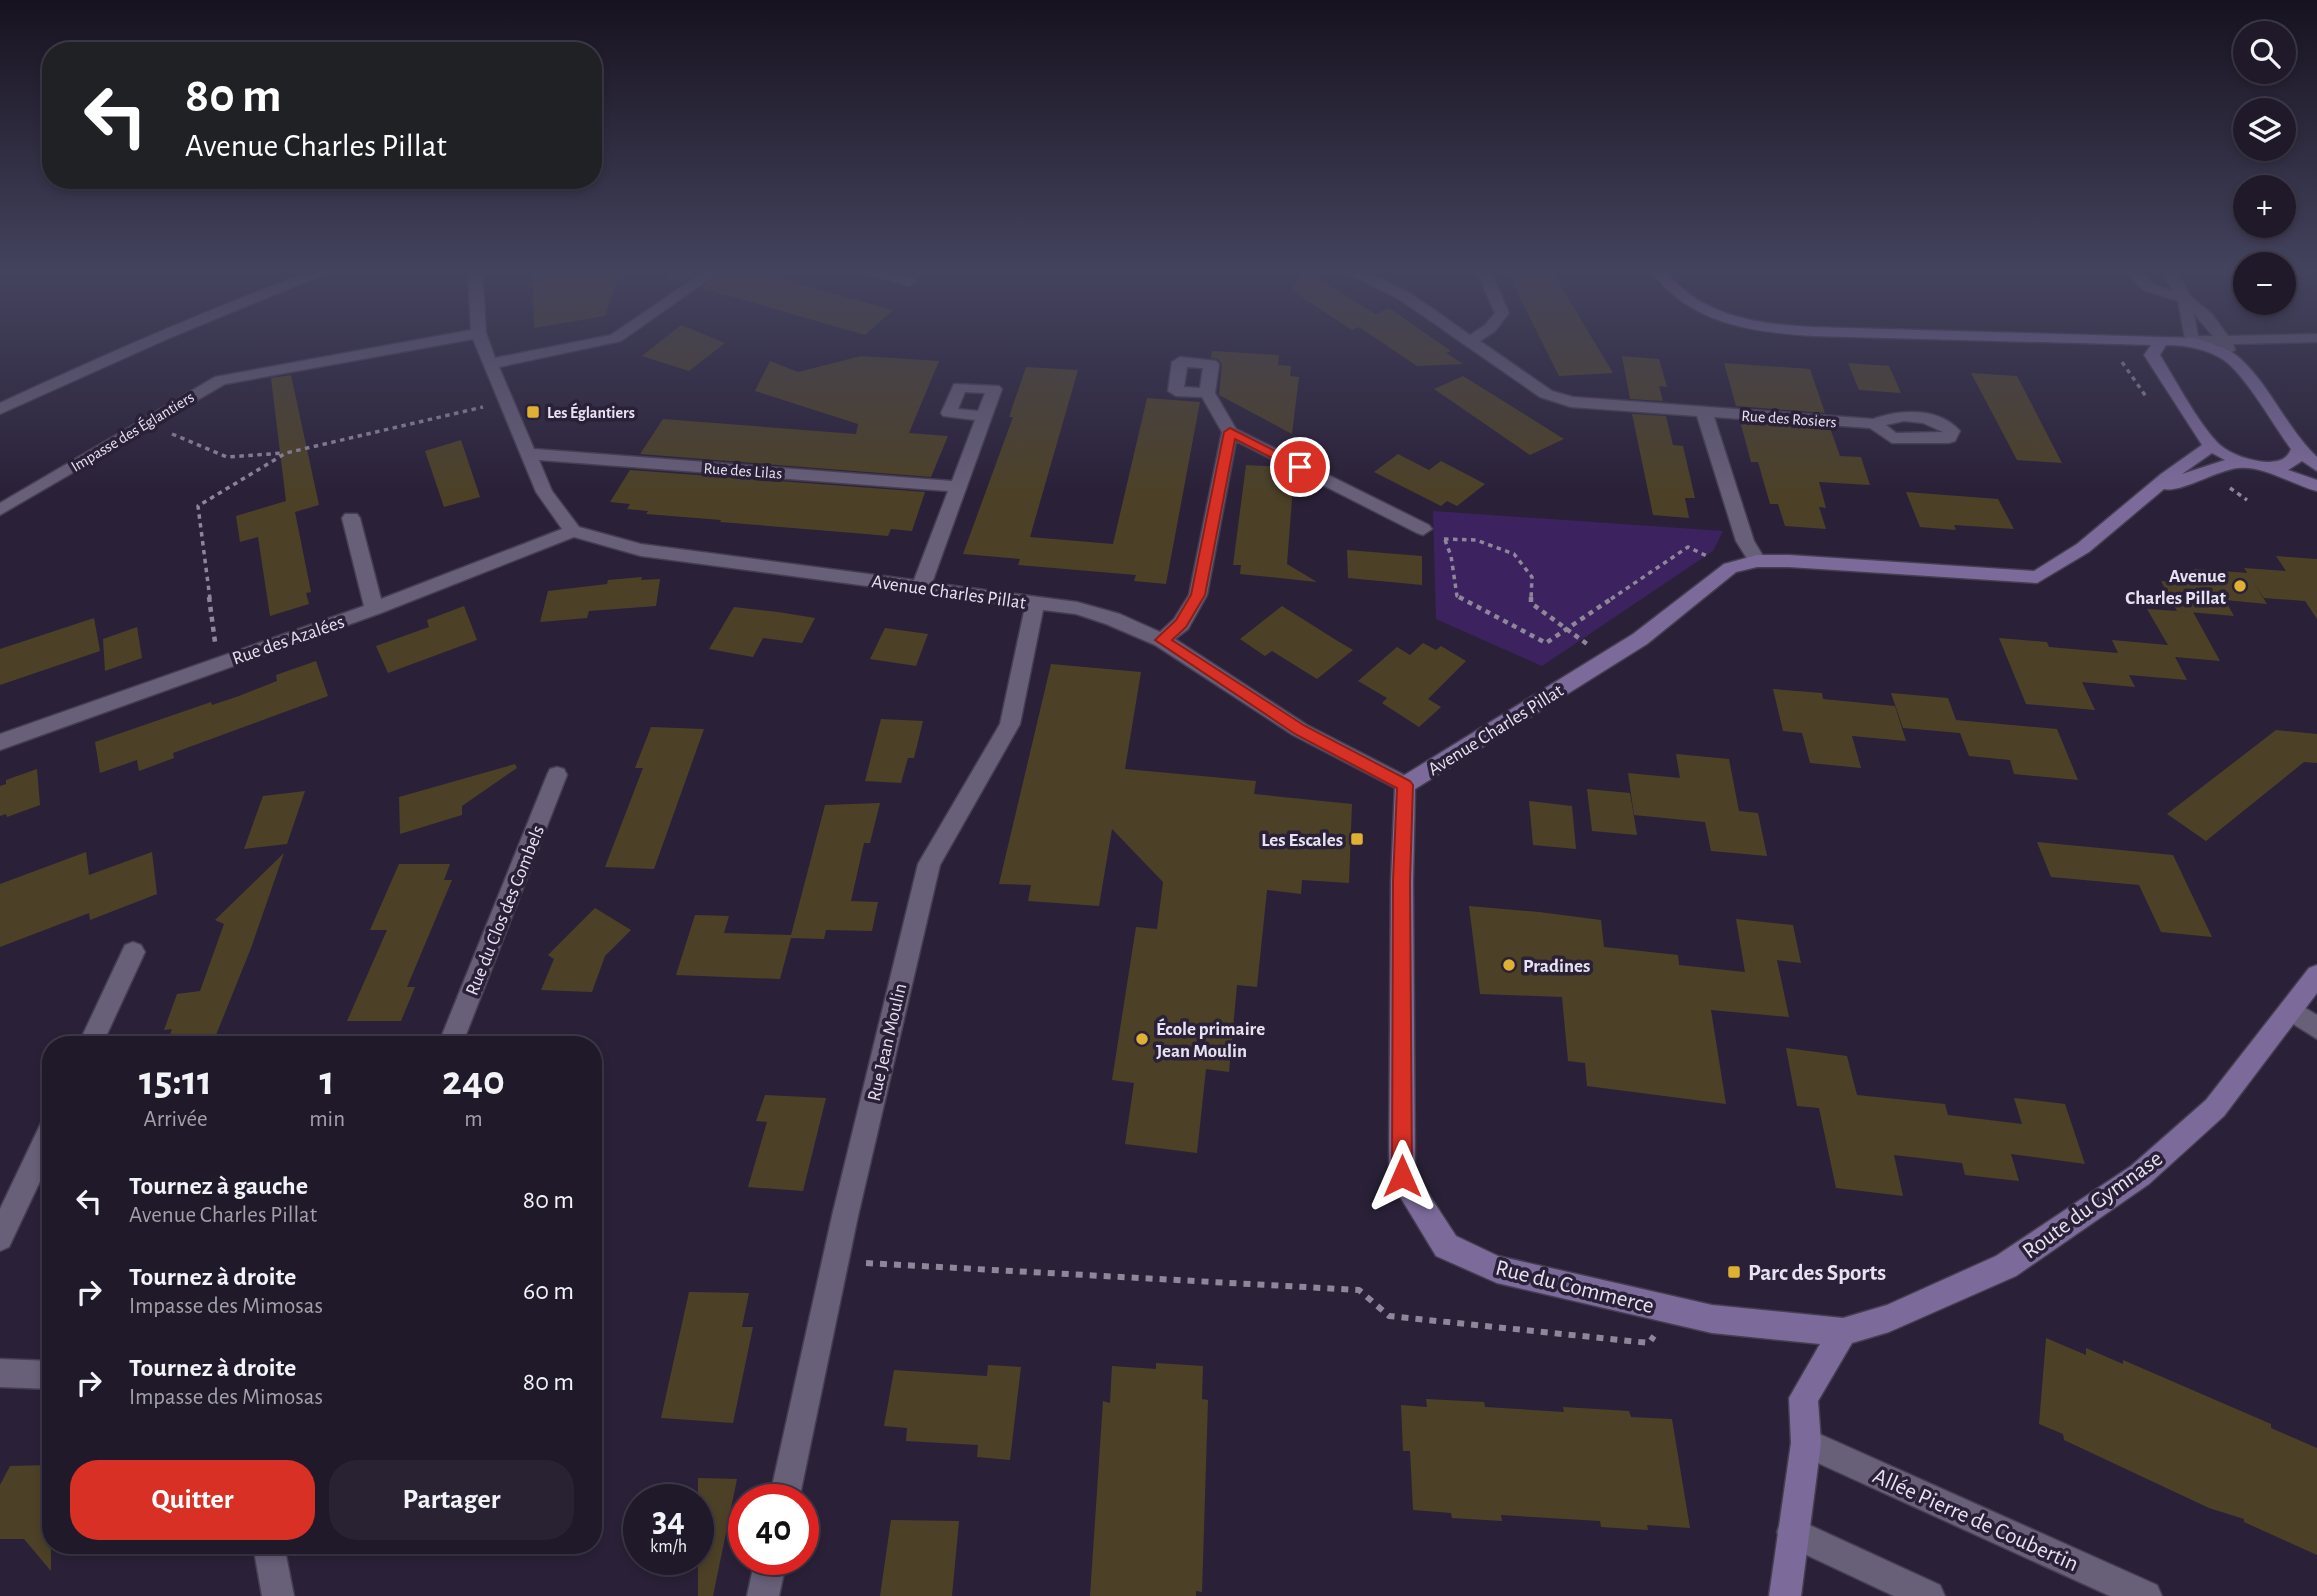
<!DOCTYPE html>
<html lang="fr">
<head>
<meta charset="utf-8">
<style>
  :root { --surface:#20192a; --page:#282232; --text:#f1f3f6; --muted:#a2a0a8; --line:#3d3847; --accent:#d93025 }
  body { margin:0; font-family:"Alegreya Sans",sans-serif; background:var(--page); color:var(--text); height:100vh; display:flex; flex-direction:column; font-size:26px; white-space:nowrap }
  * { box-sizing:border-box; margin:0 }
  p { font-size:23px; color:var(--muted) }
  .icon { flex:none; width:38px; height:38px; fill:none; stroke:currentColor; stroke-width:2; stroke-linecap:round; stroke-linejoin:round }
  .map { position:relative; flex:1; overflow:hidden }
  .panel { position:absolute; left:42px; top:1036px; width:560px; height:518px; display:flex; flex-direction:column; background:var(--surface); border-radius:28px; box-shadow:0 4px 10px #0003,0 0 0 2px var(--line) }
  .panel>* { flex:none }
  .top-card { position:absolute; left:42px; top:42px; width:560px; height:147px; border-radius:28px; box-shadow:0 4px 10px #0003,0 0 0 2px var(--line); background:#202124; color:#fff; overflow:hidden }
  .fabs { position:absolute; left:2233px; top:21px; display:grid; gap:14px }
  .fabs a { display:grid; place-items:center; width:63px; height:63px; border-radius:50%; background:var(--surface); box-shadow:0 4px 10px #0003,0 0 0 2px var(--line); font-size:35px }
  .speed { position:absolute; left:623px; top:1484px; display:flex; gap:14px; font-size:35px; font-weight:700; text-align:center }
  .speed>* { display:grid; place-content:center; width:91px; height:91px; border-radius:50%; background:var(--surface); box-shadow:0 4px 10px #0003,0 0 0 2px var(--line); line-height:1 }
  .speed small { font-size:18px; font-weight:400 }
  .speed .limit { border:10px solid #d22; background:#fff; color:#111 }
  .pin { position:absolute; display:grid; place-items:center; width:60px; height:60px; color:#fff; margin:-30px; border:4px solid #fff; border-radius:50%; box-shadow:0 2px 7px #0007 }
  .me { position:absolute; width:77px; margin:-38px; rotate:0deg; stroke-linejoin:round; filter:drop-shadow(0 0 5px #0008) }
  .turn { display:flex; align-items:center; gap:24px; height:147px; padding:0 28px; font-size:32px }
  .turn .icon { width:91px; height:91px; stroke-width:2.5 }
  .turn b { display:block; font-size:49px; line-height:60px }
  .eta { display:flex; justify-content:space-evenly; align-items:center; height:119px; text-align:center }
  .eta b { font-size:42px; font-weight:700; line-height:49px }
  .action { display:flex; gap:14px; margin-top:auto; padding:14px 28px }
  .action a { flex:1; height:80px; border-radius:28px; background:var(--accent); color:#fff; font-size:28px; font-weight:700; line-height:80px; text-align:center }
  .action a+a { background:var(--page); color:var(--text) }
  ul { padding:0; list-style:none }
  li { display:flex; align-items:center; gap:21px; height:91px; padding:0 28px }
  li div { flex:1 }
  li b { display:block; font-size:26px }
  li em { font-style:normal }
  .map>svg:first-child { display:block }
  .green { fill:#3d2260 }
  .building { fill:#4c4127 }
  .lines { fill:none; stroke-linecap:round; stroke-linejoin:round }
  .street-casing { stroke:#453e51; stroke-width:3 }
  .secondary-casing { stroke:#453e51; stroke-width:3 }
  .path-far2 { stroke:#8e879a; stroke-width:3.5; stroke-dasharray:4.5 4.5; stroke-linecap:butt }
  .path-far1 { stroke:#8e879a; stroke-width:4.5; stroke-dasharray:5 5; stroke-linecap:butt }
  .path { stroke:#8e879a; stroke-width:6; stroke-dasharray:7 7; stroke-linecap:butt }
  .street { fill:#685f79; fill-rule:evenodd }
  .secondary { fill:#7c6b9a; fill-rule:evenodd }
  .route { fill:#d93025; stroke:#8d1f18; stroke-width:2 }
  .poi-dot { fill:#deb133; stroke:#2a2138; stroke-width:2.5 }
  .labels { text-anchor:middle; stroke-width:7; stroke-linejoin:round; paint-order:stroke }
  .far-poi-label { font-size:16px; font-weight:bold; fill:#e7e2f1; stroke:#2a2138; text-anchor:start }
  .far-street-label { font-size:16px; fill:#e7e2f1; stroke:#2a2138 }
  .poi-label { font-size:19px; font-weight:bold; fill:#e7e2f1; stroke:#2a2138; text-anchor:end }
  .street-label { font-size:19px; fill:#e7e2f1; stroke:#2a2138 }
  .near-street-label { font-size:23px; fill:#e7e2f1; stroke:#2a2138 }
  .near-poi-label { font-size:23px; font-weight:bold; fill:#e7e2f1; stroke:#2a2138; text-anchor:start }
</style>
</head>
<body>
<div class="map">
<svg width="2317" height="1596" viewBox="0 0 2317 1596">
  <rect width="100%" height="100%" fill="#2a2138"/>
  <polygon class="green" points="1433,511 1723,531 1713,551 1542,666 1436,619"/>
  <g class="building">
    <polygon points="532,270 621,270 605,316 534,328"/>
    <polygon points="667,270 702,270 683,283 666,278"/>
    <polygon points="724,270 793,270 781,279 893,310 865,335 701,288"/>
    <polygon points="1304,270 1376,314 1389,308 1451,351 1446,353 1463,364 1417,366 1359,327 1352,330 1291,290"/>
    <polygon points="1506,270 1551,270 1613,373 1559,376"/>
    <polygon points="681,325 725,343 689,371 642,356"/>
    <polygon points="1212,351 1279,355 1278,365 1291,366 1290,376 1299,377 1292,434 1219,395 1222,364 1218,359 1211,358"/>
    <polygon points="861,356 939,361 909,433 948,436 931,477 640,454 663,419 856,434 858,424 755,391 770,361 798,372"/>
    <polygon points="1622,356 1659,359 1667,387 1659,386 1663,401 1630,399"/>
    <polygon points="1724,363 1810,369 1825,413 1736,406"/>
    <polygon points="1848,363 1889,366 1901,393 1859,390"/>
    <polygon points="1026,367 1078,370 1030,537 1113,544 1147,398 1200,402 1166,584 1134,581 1136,575 1018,565 1020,559 963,554 1013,417 1009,417"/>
    <polygon points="1971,373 2017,376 2062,463 2017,460"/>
    <polygon points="291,375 319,505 295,512 311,592 306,593 309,604 270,616 258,537 240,542 236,516 286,501 271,378"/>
    <polygon points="1463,376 1492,394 1564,439 1530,455 1434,389"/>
    <polygon points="1632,414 1666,416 1673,445 1683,446 1695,498 1685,498 1689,518 1653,515"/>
    <polygon points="1740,421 1830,428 1840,456 1861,457 1870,485 1819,482 1826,508 1819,507 1826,529 1785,526 1778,504 1770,504 1758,462 1751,462"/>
    <polygon points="461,440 480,497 444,507 425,451"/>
    <polygon points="1398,454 1429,470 1441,461 1485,484 1457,506 1447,501 1441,506 1374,472"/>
    <polygon points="1246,465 1282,467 1294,473 1287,564 1317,582 1240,574 1241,565 1233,565"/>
    <polygon points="630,470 925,492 912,531 891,529 888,536 866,534 720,522 721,520 646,514 648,511 627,509 630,504 610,502"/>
    <polygon points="1906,492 1998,499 2014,529 1954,525 1956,530 1920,527"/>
    <polygon points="1347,550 1422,556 1422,585 1348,578"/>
    <polygon points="2276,556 2317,559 2317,619 2305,601 2264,598 2244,568 2286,571"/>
    <polygon points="2194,569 2248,573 2267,604 2225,600 2234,616 2177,611 2161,581 2202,585"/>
    <polygon points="642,577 641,580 660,579 656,606 589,611 587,618 540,622 548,591 607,584 608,580"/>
    <polygon points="464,606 477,640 388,673 376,646 429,627 427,620"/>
    <polygon points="1282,606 1336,640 1353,650 1317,679 1272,651 1265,656 1240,639"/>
    <polygon points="734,607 778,612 815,618 802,643 763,638 753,657 709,649"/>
    <polygon points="2147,609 2193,612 2220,661 2175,657 2187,680 2129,675 2124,665 2135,687 2082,682 2095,710 2026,704 1999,638 2047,642 2049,647 2118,653 2112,640 2168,645"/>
    <polygon points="94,618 100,651 0,685 0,649"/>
    <polygon points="137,627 142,658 105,671 103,639"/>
    <polygon points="885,628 928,634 916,666 870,659"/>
    <polygon points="1423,643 1436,650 1441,646 1466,661 1428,699 1441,707 1419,727 1382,703 1387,698 1358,681 1397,647 1410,655"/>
    <polygon points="316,661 328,696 173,753 174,758 139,771 137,760 100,773 95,742 211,702 212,705 239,696 277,681 276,675"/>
    <polygon points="1051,664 1141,672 1125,769 1256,781 1254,794 1352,804 1349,883 1302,880 1301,894 1267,890 1257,987 1237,985 1229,1072 1206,1069 1197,1153 1125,1144 1134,1083 1112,1080 1136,927 1157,929 1163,882 1112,829 1099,906 1028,901 1031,885 999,884"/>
    <polygon points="1773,689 1822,693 1823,699 1895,706 1906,741 1852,736 1861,768 1810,763 1802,733 1783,731"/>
    <polygon points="1891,693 1948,698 1956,720 2057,729 2078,780 2014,774 2010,760 1969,756 1960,733 1903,728"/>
    <polygon points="881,719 923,721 914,758 908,758 901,783 865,781"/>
    <polygon points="651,727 704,729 654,869 605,867 643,768 635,768"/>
    <polygon points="2276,730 2317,734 2317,763 2304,762 2206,841 2167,814"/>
    <polygon points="1676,754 1729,759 1739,811 1758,813 1767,856 1711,851 1705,822 1634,815 1628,773 1680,778"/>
    <polygon points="515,764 517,768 462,806 462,815 400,834 399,797"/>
    <polygon points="37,769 40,805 7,817 6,814 0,816 0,786 6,784 6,780"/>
    <polygon points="1587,789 1630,793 1637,835 1592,831"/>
    <polygon points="305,791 287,844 244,849 263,796"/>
    <polygon points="1529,801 1572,806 1576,849 1533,845"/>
    <polygon points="880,803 870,843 864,843 851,901 878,902 872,931 826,930 824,939 791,938 780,979 676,975 695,915 729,916 724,933 791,935 825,805"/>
    <polygon points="2037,842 2173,855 2212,937 2161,932 2139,885 2051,877"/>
    <polygon points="86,852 89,875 152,852 157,894 90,920 89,913 0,947 0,884"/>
    <polygon points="284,853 251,948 212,1045 166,1045 172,1029 164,1030 177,994 200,991 224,924 215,920"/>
    <polygon points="399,864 450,864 444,880 452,880 407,987 415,987 401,1021 347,1021 387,930 370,930"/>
    <polygon points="1469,906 1539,912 1601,920 1604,947 1678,955 1679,965 1745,972 1736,919 1793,925 1801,963 1777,960 1789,1017 1711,1010 1726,1104 1587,1086 1585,1063 1568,1061 1562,997 1480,994"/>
    <polygon points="595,908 631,930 605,956 592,992 541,990 554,959 548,955"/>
    <polygon points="1786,1048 1847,1056 1857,1095 1945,1104 1948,1115 2022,1124 2014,1098 2065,1104 2085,1164 2011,1154 2019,1181 1965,1175 1962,1163 1894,1155 1903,1196 1836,1188 1819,1108 1797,1106"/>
    <polygon points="765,1095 826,1098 803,1191 748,1187 767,1122 756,1121"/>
    <polygon points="689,1292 749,1293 742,1327 753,1327 733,1423 661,1418"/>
    <polygon points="2046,1338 2086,1355 2086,1348 2123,1364 2123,1360 2271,1424 2271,1428 2317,1448 2317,1555 2244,1522 2244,1519 2209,1508 2064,1440 2063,1434 2039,1424"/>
    <polygon points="1156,1363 1203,1366 1202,1399 1208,1400 1202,1592 1196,1591 1196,1596 1090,1596 1103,1401 1110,1403 1112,1366 1156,1369"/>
    <polygon points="988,1365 1021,1367 1010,1460 977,1457 978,1445 906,1441 907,1428 884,1426 894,1370 987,1376"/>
    <polygon points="1426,1399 1484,1402 1485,1407 1564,1412 1563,1407 1629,1411 1631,1417 1672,1419 1690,1528 1647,1525 1648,1530 1601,1527 1600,1521 1501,1515 1502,1521 1452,1518 1451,1513 1413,1510 1410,1451 1403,1451 1401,1405 1427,1407"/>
    <polygon points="51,1465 51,1571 24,1539 0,1539 0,1485 10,1466"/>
    <polygon points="698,1478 737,1479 713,1596 698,1596"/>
    <polygon points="891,1520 959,1521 952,1596 880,1596"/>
  </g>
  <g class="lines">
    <g class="street-casing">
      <g id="street">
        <path d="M 315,270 L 334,270 L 167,339 L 0,414 L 0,403 C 104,355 208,309 315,270 Z"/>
        <path d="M 468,270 L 482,270 L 486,333 L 495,358 L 611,335 L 706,270 L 722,270 L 621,341 L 499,367 L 534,449 L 952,481 L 975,420 L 943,416 L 941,413 L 954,384 L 999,386 L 1002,389 L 932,583 L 1077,602 L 1120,614 L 1160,632 L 1174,619 L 1189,595 L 1222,432 L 1202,397 L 1176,396 L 1168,391 L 1172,362 L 1180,357 L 1216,361 L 1219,364 L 1215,393 L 1236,429 L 1429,525 L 1432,529 L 1423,535 L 1417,533 L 1236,441 L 1207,595 L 1188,629 L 1175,639 L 1307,725 L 1412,779 L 1415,785 L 1412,791 L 1405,793 L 1293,735 L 1155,645 L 1106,624 L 1076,614 L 1043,610 L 1020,724 L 940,865 L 858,1216 L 799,1500 L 769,1500 L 832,1216 L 918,864 L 1000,724 L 1025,607 L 641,556 L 574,537 L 381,613 L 0,750 L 0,734 L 364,606 L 342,518 L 345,514 L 357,514 L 360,518 L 381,599 L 562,529 L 536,492 L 473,339 L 225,384 L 0,515 L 0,503 L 215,377 L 471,330 ZM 1187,367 L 1203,368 L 1200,388 L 1184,387 ZM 965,392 L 985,393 L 978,411 L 958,409 ZM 539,460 L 948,491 L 914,580 L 641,544 L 579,527 L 552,491 Z"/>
        <polygon points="861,270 882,270 914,279 916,282 909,286 863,273"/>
        <path d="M 1340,270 C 1384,268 1435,311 1470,335 L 1485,325 L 1495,313 L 1476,270 L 1490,270 L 1509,313 L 1495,331 L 1480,341 L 1552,391 L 1573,397 L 1873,419 C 1900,409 1939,407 1960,431 L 1955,441 L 1949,443 L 1892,443 L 1870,428 L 1714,417 L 1754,541 L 1766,561 L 1757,567 L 1751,565 L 1736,541 L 1697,416 L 1571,407 L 1540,397 L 1399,299 ZM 1904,421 L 1923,423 L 1943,432 L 1896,433 L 1886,425 Z"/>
        <path d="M 2124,270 L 2139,270 L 2153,284 L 2173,291 L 2162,270 L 2176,270 L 2191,297 L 2212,314 L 2228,336 L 2317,334 L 2317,342 L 2233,344 L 2235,350 L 2227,355 L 2222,353 L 2218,345 L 2186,344 L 2178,301 L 2143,290 ZM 2194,314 L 2213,336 L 2198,336 Z"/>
        <polygon points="557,767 564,769 567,775 462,1045 438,1045 547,775 550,769"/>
        <polygon points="133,942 141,945 145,952 102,1045 78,1045 125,945"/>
        <polygon points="2290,999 2317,1015 2317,1039 2282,1017 2278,1010 2282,1003"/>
        <polygon points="51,1117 51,1158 9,1247 0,1251 0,1209 42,1121"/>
        <polygon points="0,1359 51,1361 51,1389 0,1387"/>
        <polygon points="1806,1428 2157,1585 2162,1596 2110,1596 1796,1453 1791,1443 1796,1433"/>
        <polygon points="1792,1517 1940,1585 1945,1596 1894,1596 1781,1543 1777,1532 1781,1521"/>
        <polygon points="253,1545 284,1545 294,1596 262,1596"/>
        <polygon points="755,1559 787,1559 779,1596 747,1596"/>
      </g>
    </g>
    <g class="secondary-casing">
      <path id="secondary" d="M 1650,270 L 1664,270 C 1703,317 1756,324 1813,327 L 2196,338 C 2209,343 2225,347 2236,355 C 2268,381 2286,428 2317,457 L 2317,471 L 2302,461 L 2288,470 L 2317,480 L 2317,491 C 2293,485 2263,465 2238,468 C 2217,470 2181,493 2164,489 L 2089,552 L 2037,583 L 1789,567 L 1757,567 L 1736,572 L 1647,644 L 1415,789 L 1413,881 L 1415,1173 L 1456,1236 L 1498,1256 L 1712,1305 L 1843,1318 L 1887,1305 L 1996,1256 L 2131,1166 L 2206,1100 L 2309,968 L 2317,965 L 2317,993 L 2224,1116 L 2149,1184 L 2016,1276 L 1889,1332 L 1852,1343 L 1818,1401 L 1821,1443 L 1801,1596 L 1769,1596 L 1791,1443 L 1789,1398 L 1820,1344 L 1712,1333 L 1497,1283 L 1436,1256 L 1393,1185 L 1389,1176 L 1391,881 L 1395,785 L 1398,779 L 1633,634 L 1724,564 L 1757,555 L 1789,555 L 2034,571 L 2077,544 L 2161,474 L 2202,445 L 2144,355 L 2151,345 L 1813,336 C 1751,332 1690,324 1650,270 ZM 2166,345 C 2186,345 2207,349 2224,360 C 2246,376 2274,426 2291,449 C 2287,459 2281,461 2270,462 C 2253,462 2227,454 2216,441 C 2196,419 2176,381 2160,355 ZM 2212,453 L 2225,460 L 2182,474 Z"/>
    </g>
    <g class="path-far2">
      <polyline points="2122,362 2147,398"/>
      <polyline points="172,434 227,457 284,453"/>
      <polyline points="2230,488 2247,500"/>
      <polyline points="1444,539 1476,540 1514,554 1532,577 1531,599"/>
      <polyline points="1445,540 1451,556 1457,596 1463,599"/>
      <polyline points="210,599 198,506 286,453 483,407"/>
      <polyline points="1611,599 1688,547 1707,556"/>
    </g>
    <g class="path-far1">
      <polyline points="209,597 215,642"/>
      <polyline points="1459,597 1546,643 1614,597"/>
      <polyline points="1531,597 1531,603 1587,644"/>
    </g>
    <polyline class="path" points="866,1263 1359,1290 1389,1316 1649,1343 1654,1336"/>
    <use href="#street" class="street"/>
    <use href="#secondary" class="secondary"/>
  </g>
  <linearGradient id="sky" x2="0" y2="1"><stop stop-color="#17121f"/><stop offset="0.55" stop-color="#44435e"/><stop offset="1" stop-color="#44435e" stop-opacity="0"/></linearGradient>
  <rect width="2317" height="493" fill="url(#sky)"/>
  <polygon class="route" points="1230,428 1307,467 1300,471 1296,470 1235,439 1205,595 1186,627 1172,640 1305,726 1410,781 1413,785 1410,881 1412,1176 1409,1183 1402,1186 1395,1183 1392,1176 1393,881 1397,788 1295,734 1155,640 1176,620 1191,595 1224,432"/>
  <g class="poi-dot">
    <rect x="526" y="405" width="14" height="14" rx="3.5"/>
    <circle cx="2240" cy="586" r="7"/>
    <rect x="1350" y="832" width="14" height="14" rx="3.5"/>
    <circle cx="1509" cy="965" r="7"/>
    <circle cx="1142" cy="1039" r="7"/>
    <rect x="1727" y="1265" width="14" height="14" rx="3.5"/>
  </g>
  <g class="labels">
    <g class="far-poi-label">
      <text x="547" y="418">Les Églantiers</text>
    </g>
    <g class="far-street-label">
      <text transform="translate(1789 418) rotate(4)" y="6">Rue des Rosiers</text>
      <text transform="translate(132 431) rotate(-31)" y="6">Impasse des Églantiers</text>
      <text transform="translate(743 470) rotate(4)" y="6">Rue des Lilas</text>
    </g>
    <g class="poi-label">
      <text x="2226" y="582">Avenue<tspan x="2226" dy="22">Charles Pillat</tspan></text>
      <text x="1343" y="846">Les Escales</text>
      <text x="1523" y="972" text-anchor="start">Pradines</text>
      <text x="1156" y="1035" text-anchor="start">École primaire<tspan x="1156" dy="22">Jean Moulin</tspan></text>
    </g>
    <g class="street-label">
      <text transform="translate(949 591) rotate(8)" y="7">Avenue Charles Pillat</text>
      <text transform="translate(288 639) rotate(-19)" y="7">Rue des Azalées</text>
      <text transform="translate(1495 729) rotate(-32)" y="7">Avenue Charles Pillat</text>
      <text transform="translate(504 910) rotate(-68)" y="7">Rue du Clos des Combels</text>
      <text transform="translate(886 1042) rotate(-77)" y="7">Rue Jean Moulin</text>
    </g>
    <g class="near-street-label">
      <text transform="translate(2092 1204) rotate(-36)" y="8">Route du Gymnase</text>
      <text transform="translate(1575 1286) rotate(14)" y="8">Rue du Commerce</text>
      <text transform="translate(1976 1519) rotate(24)" y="8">Allée Pierre de Coubertin</text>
    </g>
    <g class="near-poi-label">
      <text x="1748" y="1280">Parc des Sports</text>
    </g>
  </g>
</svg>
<div class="fabs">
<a><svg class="icon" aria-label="search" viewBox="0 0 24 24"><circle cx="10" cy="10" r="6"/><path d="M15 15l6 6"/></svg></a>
<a><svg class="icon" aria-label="layers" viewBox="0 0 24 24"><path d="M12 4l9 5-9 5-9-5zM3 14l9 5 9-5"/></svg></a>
<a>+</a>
<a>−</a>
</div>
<div class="speed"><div>34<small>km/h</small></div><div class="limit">40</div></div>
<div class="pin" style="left:1300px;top:467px;background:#d93025"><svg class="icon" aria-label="arrive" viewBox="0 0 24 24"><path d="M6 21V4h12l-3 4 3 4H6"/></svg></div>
<svg class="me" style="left:1402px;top:1176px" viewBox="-20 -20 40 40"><path d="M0-17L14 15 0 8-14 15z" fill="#d93025" stroke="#fff" stroke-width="4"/></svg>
<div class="top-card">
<div class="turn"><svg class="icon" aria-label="left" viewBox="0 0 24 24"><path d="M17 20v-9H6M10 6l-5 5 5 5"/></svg><div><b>80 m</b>Avenue Charles Pillat</div></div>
</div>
<section class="panel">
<div class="eta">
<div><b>15:11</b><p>Arrivée</p></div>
<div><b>1</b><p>min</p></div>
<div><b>240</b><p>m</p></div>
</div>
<ul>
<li><svg class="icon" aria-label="left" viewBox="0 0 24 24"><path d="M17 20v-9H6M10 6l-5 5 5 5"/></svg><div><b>Tournez à gauche</b><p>Avenue Charles Pillat</p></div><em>80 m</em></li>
<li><svg class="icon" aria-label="right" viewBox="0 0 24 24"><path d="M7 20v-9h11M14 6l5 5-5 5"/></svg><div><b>Tournez à droite</b><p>Impasse des Mimosas</p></div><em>60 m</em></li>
<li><svg class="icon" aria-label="right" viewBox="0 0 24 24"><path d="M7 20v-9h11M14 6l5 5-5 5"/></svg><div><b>Tournez à droite</b><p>Impasse des Mimosas</p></div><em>80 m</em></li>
</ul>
<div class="action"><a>Quitter</a><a>Partager</a></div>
</section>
</div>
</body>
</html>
